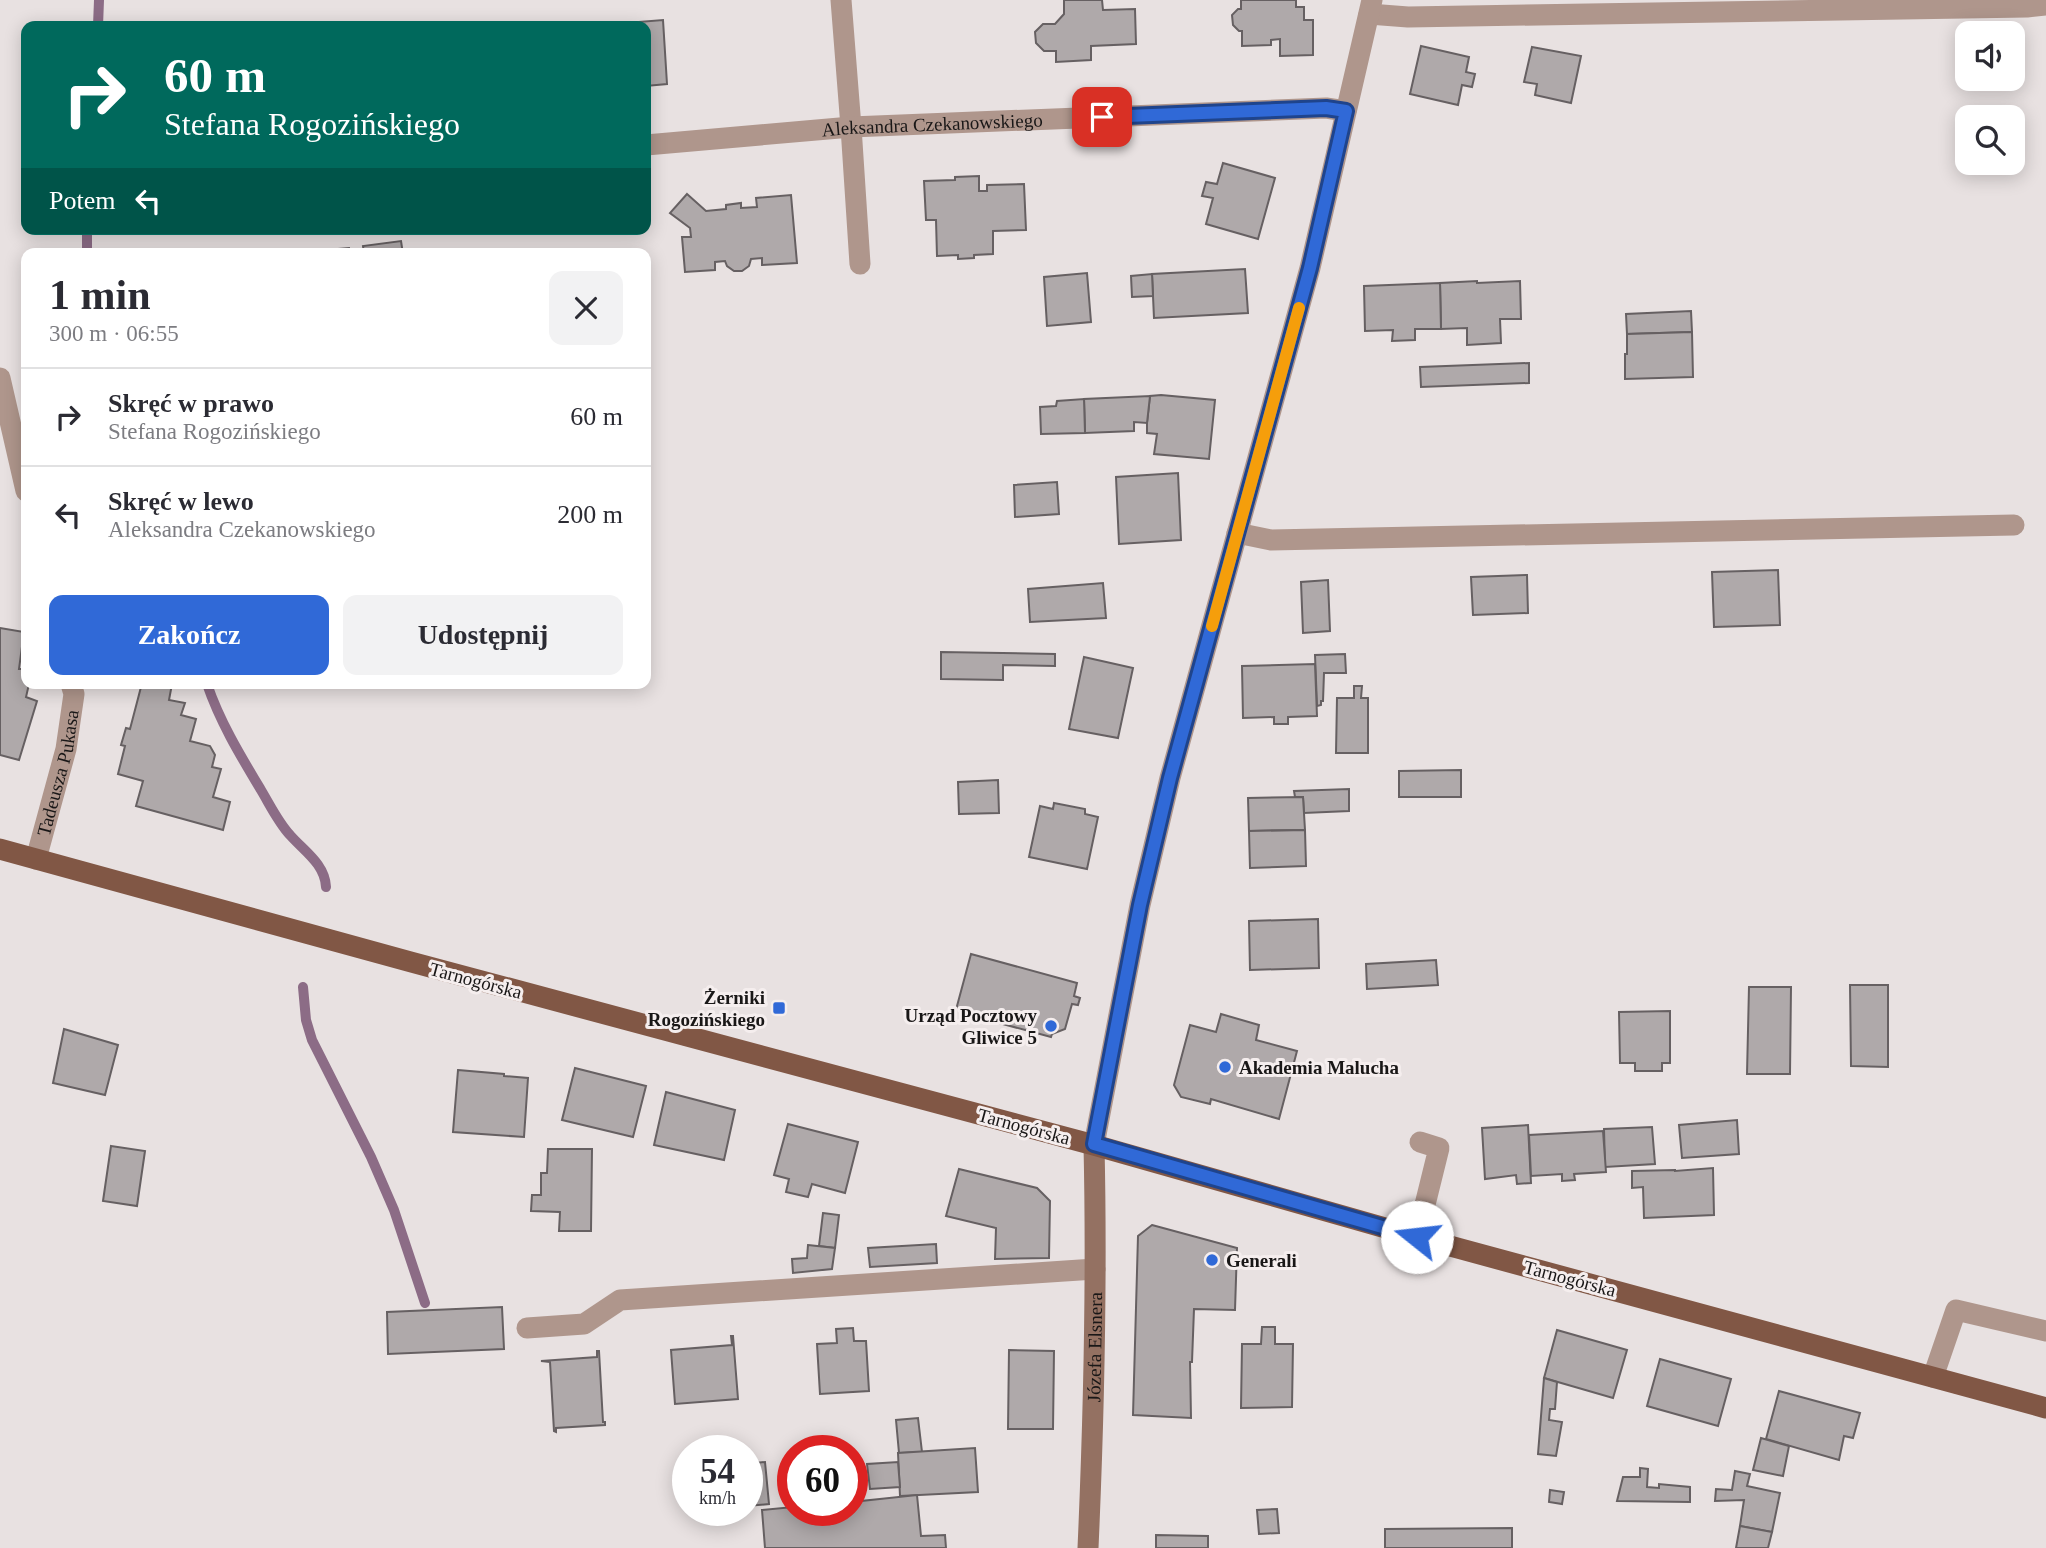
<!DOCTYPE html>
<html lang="pl">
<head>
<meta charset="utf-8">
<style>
  :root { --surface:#fff; --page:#f2f2f3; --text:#2b2b33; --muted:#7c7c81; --line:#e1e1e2; --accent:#3069d7 }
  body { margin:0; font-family:Georgia,serif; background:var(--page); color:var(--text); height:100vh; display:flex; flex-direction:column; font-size:26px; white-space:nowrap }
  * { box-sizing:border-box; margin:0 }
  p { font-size:23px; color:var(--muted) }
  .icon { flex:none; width:38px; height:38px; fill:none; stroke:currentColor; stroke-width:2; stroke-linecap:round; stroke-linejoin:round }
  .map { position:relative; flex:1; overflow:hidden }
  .details { position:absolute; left:21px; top:248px; width:630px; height:441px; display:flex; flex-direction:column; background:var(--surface); border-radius:14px; box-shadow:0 4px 18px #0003 }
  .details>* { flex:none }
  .top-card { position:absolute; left:21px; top:21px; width:630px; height:214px; border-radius:14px; box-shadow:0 4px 18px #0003; background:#00695c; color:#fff; overflow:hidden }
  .buttons { position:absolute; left:1955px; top:21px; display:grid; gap:14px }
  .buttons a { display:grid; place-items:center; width:70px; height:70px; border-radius:14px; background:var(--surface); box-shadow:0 4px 18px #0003; font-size:35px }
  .speed { position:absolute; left:672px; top:1435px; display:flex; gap:14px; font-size:35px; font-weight:700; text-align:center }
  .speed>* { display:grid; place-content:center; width:91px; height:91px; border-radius:50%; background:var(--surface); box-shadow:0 4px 18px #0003; line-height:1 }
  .speed small { font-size:18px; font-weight:400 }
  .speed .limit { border:10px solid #d22; background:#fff; color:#111 }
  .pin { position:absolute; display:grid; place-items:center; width:60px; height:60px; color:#fff; margin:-30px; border-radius:14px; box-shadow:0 4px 10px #0006 }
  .me { position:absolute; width:77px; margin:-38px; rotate:286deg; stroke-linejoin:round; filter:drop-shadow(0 0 5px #0008) }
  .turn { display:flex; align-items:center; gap:24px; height:147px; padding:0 28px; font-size:32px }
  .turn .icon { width:91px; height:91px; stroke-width:2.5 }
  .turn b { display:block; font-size:49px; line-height:60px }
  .then { display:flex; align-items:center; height:66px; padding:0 28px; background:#0003; gap:14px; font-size:26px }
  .round { display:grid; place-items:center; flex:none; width:74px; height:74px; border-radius:14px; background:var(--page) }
  .head { display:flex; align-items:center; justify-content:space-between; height:119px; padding:0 28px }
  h1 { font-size:42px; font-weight:800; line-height:52px }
  .button { display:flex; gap:14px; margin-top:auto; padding:14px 28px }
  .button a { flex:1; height:80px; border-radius:14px; background:var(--accent); color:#fff; font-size:28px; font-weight:800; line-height:80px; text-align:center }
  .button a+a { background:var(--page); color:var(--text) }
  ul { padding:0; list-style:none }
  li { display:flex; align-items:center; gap:21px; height:98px; padding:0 28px; border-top:2px solid var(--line) }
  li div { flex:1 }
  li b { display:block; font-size:26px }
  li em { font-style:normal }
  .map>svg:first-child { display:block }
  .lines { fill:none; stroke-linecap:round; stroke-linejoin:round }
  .stream { stroke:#8c6c86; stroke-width:10 }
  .building { fill:#afa9aa; stroke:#666062; stroke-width:2 }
  .lane { stroke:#af968c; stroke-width:21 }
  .street { stroke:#af968c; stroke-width:21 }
  .secondary { stroke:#947162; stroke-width:21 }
  .primary { stroke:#815745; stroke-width:21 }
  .route-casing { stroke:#1f448c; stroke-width:18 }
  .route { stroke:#3069d7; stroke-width:12 }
  .slow { stroke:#f59e0b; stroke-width:12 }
  .poi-dot { fill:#3069d7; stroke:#f5eeee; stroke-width:2.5 }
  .labels { text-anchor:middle; stroke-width:6; stroke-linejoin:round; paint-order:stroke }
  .street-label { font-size:19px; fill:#191717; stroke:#f5eeee }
  .poi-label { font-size:19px; font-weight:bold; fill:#191717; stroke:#f5eeee; text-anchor:end }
</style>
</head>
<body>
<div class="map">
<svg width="2046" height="1548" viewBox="0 0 2046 1548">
  <rect width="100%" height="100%" fill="#e8e1e1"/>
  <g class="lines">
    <g class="stream">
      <polyline points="98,26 99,0"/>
      <polyline points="87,254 87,229"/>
      <path d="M 207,684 C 220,722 240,755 261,790 C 270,805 278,822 290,835 C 304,851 325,864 326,887"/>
      <polyline points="303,987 306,1020 312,1040 371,1157 394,1210 425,1303"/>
    </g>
  </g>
  <g class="building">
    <polygon points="1064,0 1102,0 1103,10 1135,9 1136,44 1091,46 1091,60 1056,62 1056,51 1044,51 1036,43 1035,32 1043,24 1055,24 1064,14"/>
    <polygon points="1241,0 1296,0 1296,7 1304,7 1304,20 1313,20 1313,55 1280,56 1280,39 1271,40 1271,45 1242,46 1242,31 1239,31 1233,25 1232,15 1238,9 1241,9"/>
    <polygon points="663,20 667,84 646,86 646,26 588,26"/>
    <polygon points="1421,46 1469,57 1466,72 1475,74 1472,87 1462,85 1458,105 1410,94"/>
    <polygon points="1532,47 1581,56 1571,103 1535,95 1537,84 1524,82"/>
    <polygon points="1223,163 1275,178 1258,239 1206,224 1213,198 1202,196 1206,182 1217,184"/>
    <polygon points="979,176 979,191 987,191 987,185 1024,184 1026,230 993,231 993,254 974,255 974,258 958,259 958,255 937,256 936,220 926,220 924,181 955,180 955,177"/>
    <polygon points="687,194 706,211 726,209 726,205 741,203 741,208 757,207 756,198 791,195 797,263 762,265 762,258 751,259 749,266 742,271 734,271 727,266 725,261 715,262 715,270 685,272 682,237 691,237 690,228 670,213"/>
    <polygon points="401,241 403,254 358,254 364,253 363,246"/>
    <polygon points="349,248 350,254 309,253 326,250"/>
    <polygon points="1245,269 1248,313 1154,318 1152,274"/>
    <polygon points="1087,273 1091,322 1047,326 1044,277"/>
    <polygon points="1152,274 1153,296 1132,297 1131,276"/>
    <polygon points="1477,281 1477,283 1520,281 1521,319 1500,319 1501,343 1467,345 1467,328 1441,329 1440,283"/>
    <polygon points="1440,283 1441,329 1415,329 1415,340 1392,341 1393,330 1365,331 1364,286"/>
    <polygon points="1691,311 1692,332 1627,334 1626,314"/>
    <polygon points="1692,332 1693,377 1625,379 1625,354 1627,354 1627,334"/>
    <polygon points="1529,363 1529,383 1421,387 1420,367"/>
    <polygon points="1161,395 1215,400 1209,459 1154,454 1157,434 1147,433 1147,423 1150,396"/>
    <polygon points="1150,396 1147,423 1134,422 1134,431 1085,433 1084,399"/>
    <polygon points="1084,399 1085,433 1041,434 1040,407 1056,406 1057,401"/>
    <polygon points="1178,473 1181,540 1119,544 1116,477"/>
    <polygon points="1057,482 1059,514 1015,517 1014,485"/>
    <polygon points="1778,570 1780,625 1714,627 1712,572"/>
    <polygon points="1527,575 1528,613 1473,615 1471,577"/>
    <polygon points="1328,580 1330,631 1303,633 1301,582"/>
    <polygon points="1103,583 1106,618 1030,622 1028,589"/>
    <polygon points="0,628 24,632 19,669 26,669 26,684 29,684 26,697 37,701 19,760 0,755"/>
    <polygon points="941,652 1055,654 1055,666 1003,665 1003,680 941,679"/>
    <polygon points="1345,654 1346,673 1324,673 1323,701 1321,701 1321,705 1317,706 1315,655"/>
    <polygon points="1084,657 1133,668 1118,738 1069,729"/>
    <polygon points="1315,664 1317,716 1288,717 1288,724 1274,724 1274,717 1243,718 1242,666"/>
    <polygon points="140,684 172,684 169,700 185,703 181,715 196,719 190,741 210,746 215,755 212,767 221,769 213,797 230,802 223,830 136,806 143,781 118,774 125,746 121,745 126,728 130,729 141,687"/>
    <polygon points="1354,686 1362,686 1361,698 1368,698 1368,753 1336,753 1337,698 1354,698"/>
    <polygon points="1461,770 1461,797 1399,797 1399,771"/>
    <polygon points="998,780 999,813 959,814 958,782"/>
    <polygon points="1349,789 1349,811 1304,813 1303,797 1295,797 1294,791"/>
    <polygon points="1303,797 1305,830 1249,831 1248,798"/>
    <polygon points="1054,803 1085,809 1085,814 1098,817 1087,869 1029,857 1040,806 1053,809"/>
    <polygon points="1305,830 1306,866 1250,868 1249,831"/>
    <polygon points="1318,919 1319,968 1250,970 1249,921"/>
    <polygon points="971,954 1077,983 1074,996 1080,998 1078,1005 1072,1004 1065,1029 1052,1034 1051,1037 962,1013 957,1006"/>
    <polygon points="1436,960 1438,985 1367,989 1366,964"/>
    <polygon points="1850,985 1888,985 1888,1067 1851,1066"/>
    <polygon points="1749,987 1791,987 1790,1074 1747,1074"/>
    <polygon points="1670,1011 1670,1063 1662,1063 1662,1071 1635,1071 1635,1063 1620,1063 1619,1012"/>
    <polygon points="1221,1014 1259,1025 1256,1040 1297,1051 1279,1119 1211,1099 1210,1104 1181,1097 1174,1085 1190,1025 1216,1032"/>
    <polygon points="64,1029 118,1045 105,1095 53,1083"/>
    <polygon points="575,1068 646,1086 633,1137 562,1120"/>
    <polygon points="458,1070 504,1074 504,1076 528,1078 524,1137 453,1132"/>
    <polygon points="666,1092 735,1110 724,1160 654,1145"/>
    <polygon points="1737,1120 1739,1154 1682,1158 1679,1125"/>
    <polygon points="788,1124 858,1142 845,1193 812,1184 808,1197 786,1192 789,1179 774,1175"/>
    <polygon points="1528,1125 1531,1183 1517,1184 1516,1175 1485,1179 1482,1128"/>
    <polygon points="1652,1127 1655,1164 1605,1167 1604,1129"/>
    <polygon points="1603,1131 1606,1172 1574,1174 1575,1180 1562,1181 1562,1174 1531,1176 1529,1135"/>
    <polygon points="111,1146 145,1151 137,1206 103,1201"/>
    <polygon points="548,1149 592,1149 591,1231 559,1231 560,1212 531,1211 532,1195 541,1195 541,1173 547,1173"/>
    <polygon points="1713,1168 1714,1215 1644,1218 1643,1187 1632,1188 1632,1171 1675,1170 1675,1171"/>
    <polygon points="959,1169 1037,1188 1050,1201 1049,1258 995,1259 996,1228 946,1216"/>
    <polygon points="823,1213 839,1215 835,1248 819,1246"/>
    <polygon points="1152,1225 1237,1248 1235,1310 1194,1309 1192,1362 1190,1362 1191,1418 1133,1415 1138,1236"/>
    <polygon points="936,1244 937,1263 870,1267 868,1248"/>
    <polygon points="808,1245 835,1248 832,1269 793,1273 792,1259 807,1258"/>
    <polygon points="502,1307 504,1349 388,1354 387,1312"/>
    <polygon points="1262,1327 1275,1327 1275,1344 1293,1344 1292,1407 1241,1408 1242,1344 1261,1344"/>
    <polygon points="853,1328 854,1341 866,1341 869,1391 820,1394 817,1344 837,1343 836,1329"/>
    <polygon points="1557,1330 1627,1350 1613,1398 1544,1378"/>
    <polygon points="731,1336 733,1336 738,1399 675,1404 671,1350 732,1345"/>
    <polygon points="1009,1350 1054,1351 1053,1429 1008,1429"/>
    <polygon points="597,1351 599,1351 603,1422 605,1422 605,1425 556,1428 556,1432 554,1431 550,1362 541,1361 597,1357"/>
    <polygon points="1660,1359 1731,1379 1718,1426 1647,1406"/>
    <polygon points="1544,1378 1557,1382 1555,1409 1550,1409 1549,1420 1562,1422 1556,1456 1538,1454"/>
    <polygon points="1779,1391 1860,1413 1853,1438 1844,1436 1839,1460 1766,1439"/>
    <polygon points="918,1418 922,1452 899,1453 896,1420"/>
    <polygon points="1761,1438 1789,1446 1783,1476 1753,1470"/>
    <polygon points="975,1448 978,1492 900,1496 898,1453"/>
    <polygon points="765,1462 769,1504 747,1506 747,1464"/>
    <polygon points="898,1462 900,1487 870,1489 867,1464"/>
    <polygon points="1640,1468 1648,1469 1647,1487 1659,1488 1659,1484 1690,1487 1690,1502 1617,1501 1623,1477 1640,1477"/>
    <polygon points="1735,1471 1750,1474 1747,1486 1780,1493 1772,1532 1740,1526 1744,1500 1715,1501 1716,1489 1732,1490"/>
    <polygon points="1550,1490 1564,1492 1562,1504 1549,1502"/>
    <polygon points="917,1495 921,1536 945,1535 946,1548 765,1548 762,1510 793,1507 793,1510 852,1510 852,1502"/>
    <polygon points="1277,1509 1279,1533 1259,1534 1257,1510"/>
    <polygon points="1740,1526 1772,1532 1768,1548 1736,1548"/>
    <polygon points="1512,1528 1512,1548 1385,1548 1385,1529"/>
    <polygon points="1156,1535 1208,1536 1208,1548 1156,1548"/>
  </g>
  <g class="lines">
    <g class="lane">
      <polyline points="851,127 860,264"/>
      <polyline points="1237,533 1271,540 2014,525"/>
      <polyline points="1417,1237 1439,1148 1420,1142"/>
      <polyline points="527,1328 584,1324 620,1300 1095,1269"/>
      <polyline points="1933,1377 1956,1310 2046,1331"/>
    </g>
    <g class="street">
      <polyline points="841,0 851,127"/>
      <polyline points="1369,14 1408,17 2027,7 2046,5"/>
      <path id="s1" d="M 646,145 L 851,127 L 1326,108 L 1346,111"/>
      <polyline points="0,378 26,491"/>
      <path id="s2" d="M 36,859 L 66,749 L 74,694 L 71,684"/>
      <polyline points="1094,1145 1140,905 1170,778 1310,268 1372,0"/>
    </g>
    <path class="secondary" id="s3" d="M 1088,1548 C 1094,1413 1097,1279 1094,1145"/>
    <polyline class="primary" points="0,849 411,962 1094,1145 1417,1237 2046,1408"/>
  </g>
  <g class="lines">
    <g class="route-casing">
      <polyline id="route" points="1102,117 1326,108 1346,111 1310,268 1170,778 1140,905 1094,1144 1417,1237"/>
    </g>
    <use href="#route" class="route"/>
    <polyline class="slow" points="1212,626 1299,308"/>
  </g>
  <g class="poi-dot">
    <rect x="772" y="1001" width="14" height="14" rx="3.5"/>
    <circle cx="1051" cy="1026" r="7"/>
    <circle cx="1225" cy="1067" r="7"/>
    <circle cx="1212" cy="1260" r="7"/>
  </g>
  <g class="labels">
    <g class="street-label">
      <text dy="7" stroke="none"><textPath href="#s1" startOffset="287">Aleksandra Czekanowskiego</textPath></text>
      <text dy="7" stroke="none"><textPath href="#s2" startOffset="89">Tadeusza Pukasa</textPath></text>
      <text transform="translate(476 980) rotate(15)" y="7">Tarnogórska</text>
      <text transform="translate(1024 1126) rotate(15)" y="7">Tarnogórska</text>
      <text transform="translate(1570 1278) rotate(15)" y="7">Tarnogórska</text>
      <text dy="7" stroke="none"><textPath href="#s3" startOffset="201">Józefa Elsnera</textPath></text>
    </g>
    <g class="poi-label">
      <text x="765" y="1004">Żerniki<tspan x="765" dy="22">Rogozińskiego</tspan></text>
      <text x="1037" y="1022">Urząd Pocztowy<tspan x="1037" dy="22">Gliwice 5</tspan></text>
      <text x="1239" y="1074" text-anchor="start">Akademia Malucha</text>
      <text x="1226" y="1267" text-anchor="start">Generali</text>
    </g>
  </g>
</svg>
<div class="buttons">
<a><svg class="icon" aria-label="sound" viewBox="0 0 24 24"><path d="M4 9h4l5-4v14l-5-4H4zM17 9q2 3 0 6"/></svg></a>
<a><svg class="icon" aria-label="search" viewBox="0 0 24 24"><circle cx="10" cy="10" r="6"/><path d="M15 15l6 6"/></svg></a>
</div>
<div class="speed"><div>54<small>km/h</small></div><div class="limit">60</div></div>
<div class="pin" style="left:1102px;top:117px;background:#d93025"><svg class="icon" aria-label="arrive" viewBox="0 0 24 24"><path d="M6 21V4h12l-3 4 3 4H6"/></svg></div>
<svg class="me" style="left:1417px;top:1237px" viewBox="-20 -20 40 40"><circle r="19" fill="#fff"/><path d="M0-13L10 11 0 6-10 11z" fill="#3069d7"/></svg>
<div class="top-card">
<div class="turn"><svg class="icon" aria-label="right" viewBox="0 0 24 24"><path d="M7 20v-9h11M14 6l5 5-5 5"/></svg><div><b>60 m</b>Stefana Rogozińskiego</div></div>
<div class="then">Potem<svg class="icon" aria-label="left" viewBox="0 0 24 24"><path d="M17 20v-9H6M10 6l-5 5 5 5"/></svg></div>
</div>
<section class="details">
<div class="head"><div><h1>1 min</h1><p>300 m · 06:55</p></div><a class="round"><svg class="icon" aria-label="close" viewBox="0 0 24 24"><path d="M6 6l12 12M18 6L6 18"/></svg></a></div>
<ul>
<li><svg class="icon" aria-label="right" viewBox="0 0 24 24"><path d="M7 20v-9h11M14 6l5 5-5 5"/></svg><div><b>Skręć w prawo</b><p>Stefana Rogozińskiego</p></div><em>60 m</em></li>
<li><svg class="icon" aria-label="left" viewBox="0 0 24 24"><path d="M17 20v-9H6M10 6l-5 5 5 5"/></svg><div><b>Skręć w lewo</b><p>Aleksandra Czekanowskiego</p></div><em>200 m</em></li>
</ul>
<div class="button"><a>Zakończ</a><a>Udostępnij</a></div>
</section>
</div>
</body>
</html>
